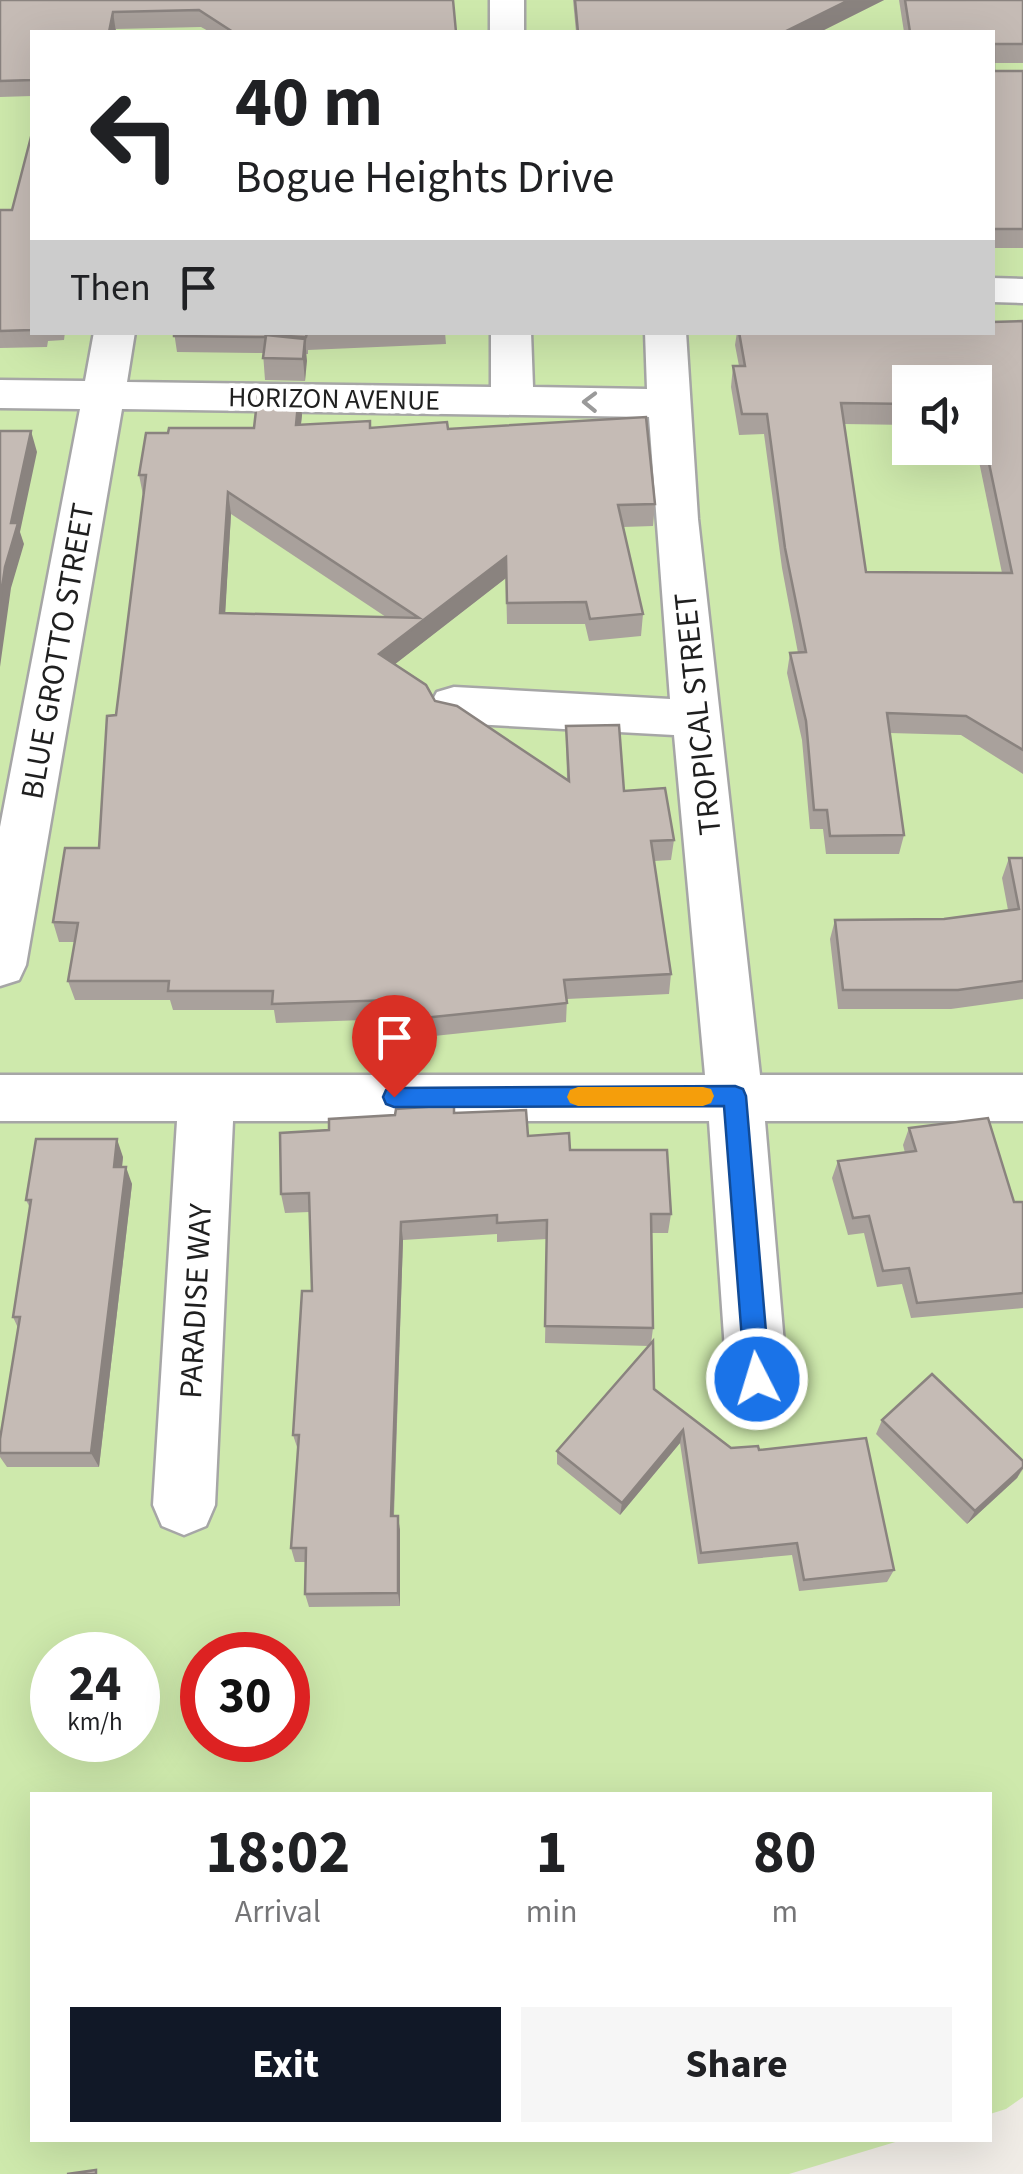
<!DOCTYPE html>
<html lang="en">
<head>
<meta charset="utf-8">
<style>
  :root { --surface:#fff; --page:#f6f6f6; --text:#202124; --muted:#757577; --accent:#111827 }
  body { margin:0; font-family:"Source Sans 3",sans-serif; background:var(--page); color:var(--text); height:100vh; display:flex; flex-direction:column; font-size:38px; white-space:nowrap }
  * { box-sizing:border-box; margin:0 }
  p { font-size:32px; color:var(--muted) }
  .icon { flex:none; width:55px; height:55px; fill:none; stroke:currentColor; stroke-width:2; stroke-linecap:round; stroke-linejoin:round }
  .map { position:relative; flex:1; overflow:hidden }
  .sheet { position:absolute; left:30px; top:1792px; width:962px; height:350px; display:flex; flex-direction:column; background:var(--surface); border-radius:0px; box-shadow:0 10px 40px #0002 }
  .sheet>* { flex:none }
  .banner { position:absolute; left:30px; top:30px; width:965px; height:305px; border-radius:0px; box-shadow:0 10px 40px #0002; background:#fff; color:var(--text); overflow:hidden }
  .buttons { position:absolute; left:892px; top:365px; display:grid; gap:20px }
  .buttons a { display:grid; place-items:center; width:100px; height:100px; border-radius:0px; background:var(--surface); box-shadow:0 10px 40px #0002; font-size:50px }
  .speed { position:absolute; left:30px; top:1632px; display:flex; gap:20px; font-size:50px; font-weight:700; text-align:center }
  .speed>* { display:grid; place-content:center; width:130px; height:130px; border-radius:50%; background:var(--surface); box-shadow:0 10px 40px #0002; line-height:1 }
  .speed small { font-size:25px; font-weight:400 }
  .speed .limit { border:15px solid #d22; background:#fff; color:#111 }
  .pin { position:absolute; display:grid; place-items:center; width:85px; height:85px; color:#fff; margin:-102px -42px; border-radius:50% 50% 50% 0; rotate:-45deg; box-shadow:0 0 10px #0007 }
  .pin .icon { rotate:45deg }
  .me { position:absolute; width:110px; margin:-55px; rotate:355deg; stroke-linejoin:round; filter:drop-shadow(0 0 8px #0008) }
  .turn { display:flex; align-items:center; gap:35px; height:210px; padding:0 40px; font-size:45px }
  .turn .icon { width:130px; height:130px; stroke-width:2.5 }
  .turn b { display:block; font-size:70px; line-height:85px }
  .then { display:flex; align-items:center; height:95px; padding:0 40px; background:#0003; gap:20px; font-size:38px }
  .eta { display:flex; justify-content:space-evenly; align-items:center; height:170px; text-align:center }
  .eta b { font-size:60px; font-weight:700; line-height:70px }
  .button { display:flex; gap:20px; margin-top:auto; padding:20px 40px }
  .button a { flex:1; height:115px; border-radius:0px; background:var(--accent); color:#fff; font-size:40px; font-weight:700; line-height:115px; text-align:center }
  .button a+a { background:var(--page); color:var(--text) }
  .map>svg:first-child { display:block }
  .grass { fill:#cee9ac; fill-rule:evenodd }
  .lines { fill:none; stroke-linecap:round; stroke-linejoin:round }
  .minor-casing { stroke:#a6a6a6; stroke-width:5 }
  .minor { fill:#fff; fill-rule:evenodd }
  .wall { fill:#a9a19c; fill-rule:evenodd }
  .shaded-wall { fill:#8a837f }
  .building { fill:#c5bbb5; stroke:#8a837f; stroke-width:2.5; fill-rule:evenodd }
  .oneway { stroke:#9a9a9a }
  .route { fill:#1a73e8; stroke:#114b97; stroke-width:2.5 }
  .slow { fill:#f59e0b }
  .labels { text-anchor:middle; stroke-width:9; stroke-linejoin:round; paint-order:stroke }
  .far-street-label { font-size:28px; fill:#1f1f1f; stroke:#fff }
  .street-label { font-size:32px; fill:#1f1f1f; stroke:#fff }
</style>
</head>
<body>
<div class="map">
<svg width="1023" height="2174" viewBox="0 0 1023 2174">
  <rect width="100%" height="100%" fill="#f0ece6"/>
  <path class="grass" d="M 0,0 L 1023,0 L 1023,2097 L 1006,2109 L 990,2114 L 990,1795 L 32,1795 L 32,2140 L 902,2140 L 789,2174 L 0,2174 ZM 32,32 L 992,32 L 992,332 L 32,332 ZM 910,382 L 975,382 L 975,448 L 910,448 ZM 52,1655 L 138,1655 L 138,1740 L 52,1740 ZM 202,1655 L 288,1655 L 288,1740 L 202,1740 Z"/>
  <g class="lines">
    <g class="minor-casing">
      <g id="minor">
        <rect x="490" y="0" width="34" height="32"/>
        <polygon points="992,278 1023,279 1023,303 992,302"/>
        <polygon points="94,332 135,332 127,382 491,387 491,332 531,332 533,387 647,389 645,332 686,332 698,519 760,1075 1023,1075 1023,1121 765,1121 787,1379 778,1399 757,1407 736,1399 727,1379 709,1121 233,1121 215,1505 206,1526 184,1535 162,1526 153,1505 177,1121 0,1121 0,1075 705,1075 674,735 454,723 437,718 430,705 437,692 454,687 670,699 649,417 122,409 26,965 19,980 0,986 0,827 80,409 0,408 0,380 85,381"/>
      </g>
    </g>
    <use href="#minor" class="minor"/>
  </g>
  <g class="wall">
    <polygon points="0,0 453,0 456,32 210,32 201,27 116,29 116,32 32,32 32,96 0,97"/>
    <polygon points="573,0 884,0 820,32 576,32"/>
    <polygon points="899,0 1023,0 1023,63 994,63 994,71 1023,71 1023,248 992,248 992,32 904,32"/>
    <polygon points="32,133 32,332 65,332 64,340 48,341 47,347 0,348 0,210 12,210"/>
    <path d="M 1023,321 L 1023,774 L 961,735 L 890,733 L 904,835 L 899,854 L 826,854 L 823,829 L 810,829 L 802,740 L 787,673 L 790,653 L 798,653 L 782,568 L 764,434 L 739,435 L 731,387 L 733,366 L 739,366 L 735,345 L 737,332 L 992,332 ZM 910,382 L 975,382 L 975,442 L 1002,573 L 866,572 L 844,424 L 910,425 Z"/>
    <polygon points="174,332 445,332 446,344 308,350 308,354 306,354 305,381 265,380 263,353 177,352"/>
    <path d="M 299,393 L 302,415 L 301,425 L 448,429 L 655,504 L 653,526 L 623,527 L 643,614 L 641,636 L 589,641 L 585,624 L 507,624 L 506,578 L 395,664 L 435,701 L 567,780 L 566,726 L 624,791 L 674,840 L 671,860 L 654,861 L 671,974 L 669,994 L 567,999 L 566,1022 L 396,1040 L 394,1019 L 276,1023 L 274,1010 L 173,1010 L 170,1000 L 75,1000 L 68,981 L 75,942 L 59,942 L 53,922 L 99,848 L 143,495 L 139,475 L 168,433 L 254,428 ZM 231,514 L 386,617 L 225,613 Z"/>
    <polygon points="1009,858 1023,858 1023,999 951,1009 838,1009 830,939 835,920 944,919 1008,910 1002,878"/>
    <polygon points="454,1113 570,1150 671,1214 668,1233 652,1233 653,1328 651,1344 654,1389 731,1448 759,1450 894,1570 887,1582 799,1591 792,1555 698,1564 680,1443 620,1515 557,1464 557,1451 649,1346 545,1343 547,1239 497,1242 497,1234 403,1240 394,1516 400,1530 400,1606 309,1607 305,1594 306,1562 295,1562 291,1548 298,1450 293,1435 312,1291 309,1212 285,1213 281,1194 329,1130"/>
    <polygon points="909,1128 1014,1202 1023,1202 1023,1308 911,1318 902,1284 877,1287 864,1233 848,1235 832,1178 838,1161 905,1153 903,1145"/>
    <polygon points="123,1157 122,1167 132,1184 99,1467 7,1467 0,1457 0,1439 18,1328 13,1317 30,1208 26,1200"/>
    <polygon points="882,1420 1023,1461 1023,1469 1017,1478 967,1524 876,1434"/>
  </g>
  <g class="shaded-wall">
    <polygon points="849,0 884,0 820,32 784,32"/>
    <polygon points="113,12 116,32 109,32"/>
    <polygon points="305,339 307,361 305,381 303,359"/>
    <polygon points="299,393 302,415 298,447 296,425"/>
    <polygon points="31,431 37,452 20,532 24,544 11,588 0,667 0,602 11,523"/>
    <polygon points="228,492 231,514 224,634 220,613"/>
    <polygon points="506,557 506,578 381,675 379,654"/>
    <polygon points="117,1139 123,1157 120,1184 114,1167"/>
    <polygon points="126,1167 132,1184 99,1467 91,1453"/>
    <polygon points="401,1222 403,1240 393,1530 391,1516"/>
    <polygon points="683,1430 680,1443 620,1515 622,1503"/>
    <polygon points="1023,1467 1017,1478 967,1524 975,1511"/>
    <polygon points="398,1516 400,1530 400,1606 398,1593"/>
  </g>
  <g class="building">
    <polygon points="0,0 453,0 456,32 233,32 199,10 113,12 109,32 32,32 32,80 0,81"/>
    <polygon points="575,0 849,0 784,32 578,32"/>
    <polygon points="905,0 1023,0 1023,44 994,44 994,71 1023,71 1023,229 992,229 992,32 910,32"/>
    <polygon points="32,133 32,330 0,331 0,210 12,210"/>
    <path d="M 1023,321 L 1023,750 L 966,716 L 887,713 L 904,835 L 830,836 L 827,810 L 814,810 L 806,721 L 790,653 L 806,652 L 785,548 L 767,414 L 742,414 L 733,366 L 745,366 L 739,332 L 992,332 L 992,322 ZM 910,382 L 975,382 L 975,405 L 977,406 L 1012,573 L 866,572 L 841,403 L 910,404 Z"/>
    <polygon points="174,332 329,332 307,333 306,337 266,335 265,337 174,336"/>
    <polygon points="266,335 305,339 303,359 263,358"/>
    <path d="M 258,393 L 299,393 L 296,425 L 370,421 L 370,428 L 447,422 L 448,429 L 646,417 L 655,504 L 618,505 L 643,614 L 590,619 L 586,602 L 507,603 L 506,557 L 379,654 L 426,685 L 435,701 L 457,706 L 569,781 L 566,726 L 619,725 L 624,791 L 665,788 L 674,840 L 651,841 L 671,974 L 564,980 L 567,1003 L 394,1021 L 393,1000 L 272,1004 L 273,991 L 168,991 L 169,981 L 68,981 L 78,923 L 53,922 L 65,848 L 99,848 L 107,716 L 116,715 L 146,475 L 139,475 L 146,433 L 168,433 L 169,428 L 254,428 ZM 228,492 L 419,618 L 220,613 Z"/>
    <polygon points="0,431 31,431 11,523 18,523 5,567 0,602"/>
    <polygon points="1009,858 1023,858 1023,981 958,990 843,990 835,920 944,919 1019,909"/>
    <polygon points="454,1105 454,1113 526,1110 528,1136 569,1133 570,1150 667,1150 671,1214 651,1214 653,1328 545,1326 547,1220 497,1223 497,1215 401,1222 391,1516 398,1516 398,1593 305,1594 306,1548 291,1548 299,1435 293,1435 302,1291 312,1291 309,1193 281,1194 280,1133 329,1130 329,1119 395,1115 396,1109"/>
    <polygon points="988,1118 1014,1202 1023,1202 1023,1293 917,1303 909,1268 883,1271 869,1216 853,1218 838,1161 916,1151 909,1128"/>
    <polygon points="36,1139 117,1139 114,1167 126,1167 91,1453 0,1453 0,1439 20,1317 13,1317 31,1200 26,1200"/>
    <polygon points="653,1341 654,1389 731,1448 758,1446 759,1450 866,1438 894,1570 804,1580 797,1543 701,1553 683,1430 622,1503 557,1451"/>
    <polygon points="932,1374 1023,1461 1023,1467 975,1511 882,1420"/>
    <polygon points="96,2170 96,2174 67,2174"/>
  </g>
  <defs><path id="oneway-chevron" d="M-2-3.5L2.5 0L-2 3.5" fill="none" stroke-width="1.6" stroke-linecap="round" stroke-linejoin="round" transform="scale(2.5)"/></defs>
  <use class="oneway" href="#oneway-chevron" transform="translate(590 402) rotate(-179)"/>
  <polygon class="route" points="735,1086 743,1089 746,1096 770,1379 766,1387 757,1390 748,1387 745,1379 724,1106 394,1107 386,1104 383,1097 386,1090 394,1088"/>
  <polygon class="slow" points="578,1087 703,1087 711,1089 714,1096 711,1103 703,1106 578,1106 570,1103 567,1097 570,1090"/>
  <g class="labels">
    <g class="far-street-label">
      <text transform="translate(334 398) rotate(1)" y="10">HORIZON AVENUE</text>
    </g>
    <g class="street-label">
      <text transform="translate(57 651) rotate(-80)" y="11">BLUE GROTTO STREET</text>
      <text transform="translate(697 714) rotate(-96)" y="11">TROPICAL STREET</text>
      <text transform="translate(195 1301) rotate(-87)" y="11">PARADISE WAY</text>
    </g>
  </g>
</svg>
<div class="buttons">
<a><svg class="icon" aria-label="sound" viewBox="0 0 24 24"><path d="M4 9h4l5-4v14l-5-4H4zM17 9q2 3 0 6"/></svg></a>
</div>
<div class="speed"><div>24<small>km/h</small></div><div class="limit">30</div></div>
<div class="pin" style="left:394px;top:1097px;background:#d93025"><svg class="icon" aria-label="arrive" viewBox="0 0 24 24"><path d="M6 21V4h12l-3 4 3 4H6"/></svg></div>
<svg class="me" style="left:757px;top:1379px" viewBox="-20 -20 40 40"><circle r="17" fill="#1a73e8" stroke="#fff" stroke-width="3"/><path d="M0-11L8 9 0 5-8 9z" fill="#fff"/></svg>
<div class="banner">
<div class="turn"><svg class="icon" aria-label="left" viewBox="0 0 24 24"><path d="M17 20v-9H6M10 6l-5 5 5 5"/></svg><div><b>40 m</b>Bogue Heights Drive</div></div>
<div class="then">Then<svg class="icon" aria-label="arrive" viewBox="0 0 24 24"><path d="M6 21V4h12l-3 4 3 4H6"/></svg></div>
</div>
<section class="sheet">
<div class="eta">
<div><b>18:02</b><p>Arrival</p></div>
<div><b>1</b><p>min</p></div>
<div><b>80</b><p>m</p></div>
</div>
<div class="button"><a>Exit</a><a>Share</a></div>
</section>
</div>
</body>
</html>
